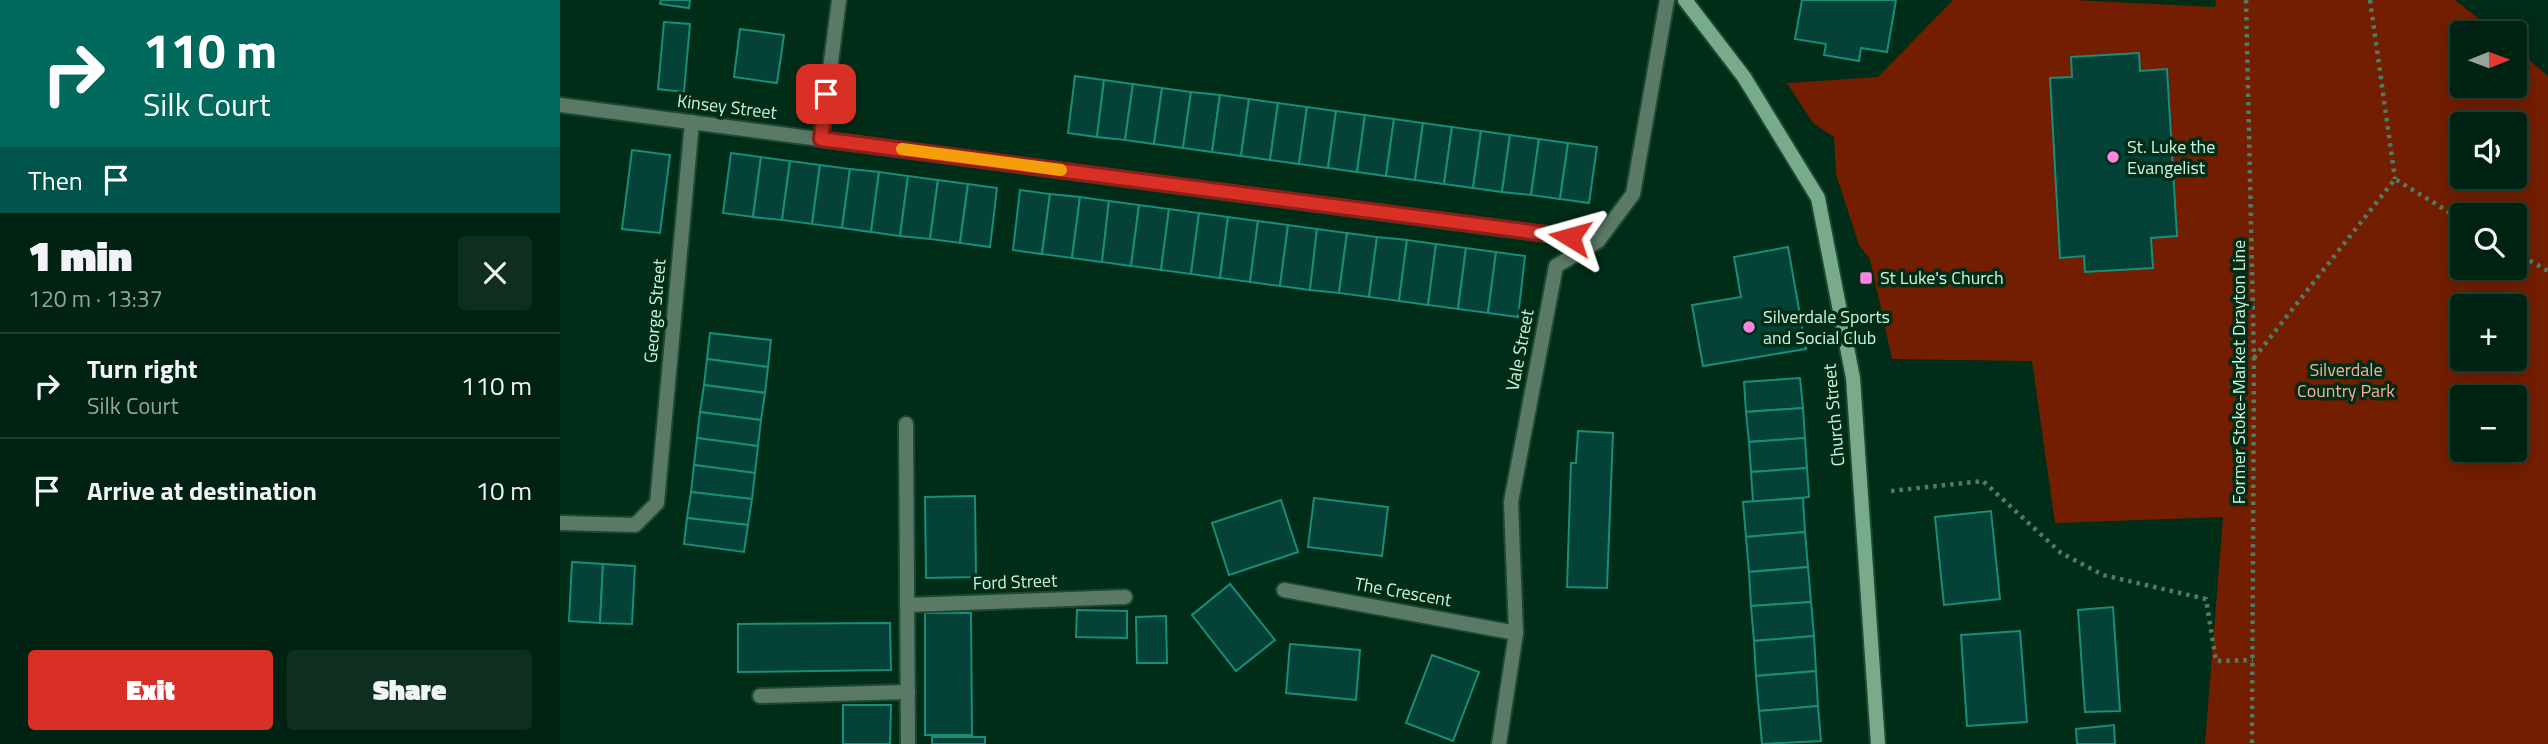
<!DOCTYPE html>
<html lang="en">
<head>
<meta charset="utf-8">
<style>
  :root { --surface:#002212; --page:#0e2f20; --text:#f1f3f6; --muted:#95a49f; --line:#223f32; --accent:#d93025 }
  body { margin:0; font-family:"Titillium Web",sans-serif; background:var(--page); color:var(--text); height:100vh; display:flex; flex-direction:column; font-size:26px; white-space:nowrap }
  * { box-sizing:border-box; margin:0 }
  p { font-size:23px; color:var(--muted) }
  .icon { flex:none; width:38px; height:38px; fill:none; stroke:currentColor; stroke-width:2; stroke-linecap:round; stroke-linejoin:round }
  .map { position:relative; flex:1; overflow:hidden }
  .sheet { display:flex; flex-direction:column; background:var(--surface); width:560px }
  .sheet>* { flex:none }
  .banner { background:#00695c; color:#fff; overflow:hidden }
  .needle { width:46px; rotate:89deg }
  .buttons { position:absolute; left:1890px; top:21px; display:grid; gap:14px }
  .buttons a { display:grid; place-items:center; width:77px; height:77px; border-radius:7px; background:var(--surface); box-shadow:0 4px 18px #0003,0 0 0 2px var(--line); font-size:35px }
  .pin { position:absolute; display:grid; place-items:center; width:60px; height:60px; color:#fff; margin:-30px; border-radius:14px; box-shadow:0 4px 10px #0006 }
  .me { position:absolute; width:77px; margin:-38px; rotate:278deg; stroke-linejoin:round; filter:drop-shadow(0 0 5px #0008) }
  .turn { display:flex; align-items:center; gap:24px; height:147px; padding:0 28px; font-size:32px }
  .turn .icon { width:91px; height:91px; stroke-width:2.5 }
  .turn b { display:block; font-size:49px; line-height:60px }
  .then { display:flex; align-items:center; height:66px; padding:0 28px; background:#0003; gap:14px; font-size:26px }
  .round { display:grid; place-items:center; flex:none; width:74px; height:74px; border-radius:7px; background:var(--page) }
  .summary { display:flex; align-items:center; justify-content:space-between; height:119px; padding:0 28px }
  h1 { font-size:42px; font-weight:800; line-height:52px }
  .action { display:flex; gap:14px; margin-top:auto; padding:14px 28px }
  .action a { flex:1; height:80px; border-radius:7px; background:var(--accent); color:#fff; font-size:28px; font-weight:800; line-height:80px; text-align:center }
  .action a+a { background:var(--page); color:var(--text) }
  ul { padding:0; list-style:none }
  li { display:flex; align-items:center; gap:21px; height:105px; padding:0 28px; border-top:2px solid var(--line) }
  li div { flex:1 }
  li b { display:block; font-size:26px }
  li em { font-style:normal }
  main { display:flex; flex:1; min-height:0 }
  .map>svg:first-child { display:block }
  .green { fill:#731e00; fill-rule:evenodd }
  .building { fill:#044238; stroke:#198d7a; stroke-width:2 }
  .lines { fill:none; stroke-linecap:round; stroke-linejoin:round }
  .service-casing { stroke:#1d4933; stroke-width:18 }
  .minor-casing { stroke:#1d4933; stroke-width:18 }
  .secondary-casing { stroke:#1d4933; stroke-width:18 }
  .path { stroke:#517b65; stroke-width:4.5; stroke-dasharray:3.5 5; stroke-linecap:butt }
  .service { stroke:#5b7967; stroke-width:14 }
  .minor { stroke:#5b7967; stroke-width:14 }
  .secondary { stroke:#78aa8c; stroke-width:14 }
  .route-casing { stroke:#8d1f18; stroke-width:18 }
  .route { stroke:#d93025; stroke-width:12 }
  .slow { stroke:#f59e0b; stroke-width:12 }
  .poi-dot { fill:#fe85df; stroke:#002d18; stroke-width:2.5 }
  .labels { text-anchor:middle; stroke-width:7; stroke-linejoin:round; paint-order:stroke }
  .street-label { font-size:18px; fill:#cef4dc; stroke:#002d18 }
  .poi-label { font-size:18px; fill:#cef4dc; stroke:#002d18; text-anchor:start }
  .park-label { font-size:18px; fill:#feac93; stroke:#002d18 }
</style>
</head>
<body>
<main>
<section class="sheet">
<div class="banner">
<div class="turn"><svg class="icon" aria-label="right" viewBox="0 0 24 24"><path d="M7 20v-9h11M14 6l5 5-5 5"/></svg><div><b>110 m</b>Silk Court</div></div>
<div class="then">Then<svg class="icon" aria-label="arrive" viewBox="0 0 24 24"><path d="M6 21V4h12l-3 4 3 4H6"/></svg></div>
</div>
<div class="summary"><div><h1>1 min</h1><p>120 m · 13:37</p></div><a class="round"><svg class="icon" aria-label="close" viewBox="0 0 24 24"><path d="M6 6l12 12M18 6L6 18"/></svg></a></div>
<ul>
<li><svg class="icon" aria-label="right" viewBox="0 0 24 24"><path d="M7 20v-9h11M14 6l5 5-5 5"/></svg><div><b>Turn right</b><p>Silk Court</p></div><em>110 m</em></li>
<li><svg class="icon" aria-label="arrive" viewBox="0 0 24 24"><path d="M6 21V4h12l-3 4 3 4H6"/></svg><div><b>Arrive at destination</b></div><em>10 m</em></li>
</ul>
<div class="action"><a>Exit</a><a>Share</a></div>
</section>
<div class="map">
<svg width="1988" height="744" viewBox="0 0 1988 744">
  <rect width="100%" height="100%" fill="#002d18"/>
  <path class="green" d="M 1393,0 L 1514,0 L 1655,7 L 1656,0 L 1895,0 L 1937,33 L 1902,33 L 1902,86 L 1955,86 L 1955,48 L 1988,76 L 1988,744 L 1645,744 L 1663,517 L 1495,523 L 1472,361 L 1332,359 L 1310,259 L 1299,245 L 1276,174 L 1274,137 L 1253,123 L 1227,83 L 1318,77 ZM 1902,124 L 1955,124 L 1955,177 L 1902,177 ZM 1902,215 L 1955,215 L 1955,268 L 1902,268 ZM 1902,306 L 1955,306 L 1955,359 L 1902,359 ZM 1902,397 L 1955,397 L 1955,450 L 1902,450 Z"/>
  <g class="building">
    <polygon points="101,0 130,0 129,8 100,4"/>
    <polygon points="1242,0 1336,0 1327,52 1301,48 1299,61 1264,55 1266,44 1235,39"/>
    <polygon points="104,22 130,24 124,92 98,89"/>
    <polygon points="180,29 224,35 217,83 174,77"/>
    <polygon points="1579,53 1580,71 1607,69 1617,236 1591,238 1593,268 1525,272 1524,256 1500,258 1490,78 1512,77 1511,57"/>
    <polygon points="515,76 544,80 537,137 508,133"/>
    <polygon points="544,80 573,84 565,140 537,137"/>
    <polygon points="573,84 602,88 594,144 565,140"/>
    <polygon points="602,88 631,92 623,148 594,144"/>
    <polygon points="631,92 660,95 652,152 623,148"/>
    <polygon points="660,95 689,99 681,156 652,152"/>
    <polygon points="689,99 718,103 710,160 681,156"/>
    <polygon points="718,103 747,107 739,164 710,160"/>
    <polygon points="747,107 776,111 768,168 739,164"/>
    <polygon points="776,111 805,115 797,172 768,168"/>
    <polygon points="805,115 834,119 826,176 797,172"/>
    <polygon points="834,119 863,123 855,180 826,176"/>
    <polygon points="863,123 892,127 884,184 855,180"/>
    <polygon points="892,127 921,131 913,188 884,184"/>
    <polygon points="921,131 950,135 942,192 913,188"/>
    <polygon points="950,135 979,139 971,195 942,192"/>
    <polygon points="979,139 1008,143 1000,199 971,195"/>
    <polygon points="1008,143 1037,147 1029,203 1000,199"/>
    <polygon points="72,150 110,155 100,233 62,229"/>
    <polygon points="171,153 201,157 193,217 163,213"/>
    <polygon points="201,157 230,161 222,220 193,217"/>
    <polygon points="230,161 260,165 252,224 222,220"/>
    <polygon points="260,165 290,169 282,228 252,224"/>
    <polygon points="290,169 319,172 311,232 282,228"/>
    <polygon points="319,172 348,176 340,236 311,232"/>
    <polygon points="348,176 378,180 370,239 340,236"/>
    <polygon points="378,180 408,184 400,243 370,239"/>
    <polygon points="408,184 437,188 430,247 400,243"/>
    <polygon points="460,190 490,194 482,254 453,250"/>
    <polygon points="490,194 520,197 512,258 482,254"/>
    <polygon points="520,197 549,201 542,262 512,258"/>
    <polygon points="549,201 579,205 571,266 542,262"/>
    <polygon points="579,205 609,209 601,270 571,266"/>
    <polygon points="609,209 639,213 631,274 601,270"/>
    <polygon points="639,213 668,217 660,278 631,274"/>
    <polygon points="668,217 698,221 690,282 660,278"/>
    <polygon points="698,221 728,225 720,286 690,282"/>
    <polygon points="728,225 757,229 750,290 720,286"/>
    <polygon points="757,229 787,233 779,293 750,290"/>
    <polygon points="787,233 817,237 809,297 779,293"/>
    <polygon points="817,237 847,240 839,301 809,297"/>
    <polygon points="847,240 876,244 868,305 839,301"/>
    <polygon points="876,244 906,248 898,309 868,305"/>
    <polygon points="1228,247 1246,349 1143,366 1132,305 1181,297 1174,257"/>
    <polygon points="906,248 936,252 928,313 898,309"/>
    <polygon points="936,252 965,256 958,317 928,313"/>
    <polygon points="150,333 211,340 208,367 147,359"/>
    <polygon points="147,359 208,367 205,393 144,385"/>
    <polygon points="1240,378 1243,408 1186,412 1184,382"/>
    <polygon points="144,385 205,393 201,420 140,412"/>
    <polygon points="1243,408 1245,438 1189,442 1186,412"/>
    <polygon points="140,412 201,420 198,446 137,438"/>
    <polygon points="1018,431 1053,433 1047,588 1007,587 1011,463 1016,463"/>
    <polygon points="137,438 198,446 195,473 134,465"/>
    <polygon points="1245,438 1247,468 1191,472 1189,442"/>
    <polygon points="134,465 195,473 192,499 131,492"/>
    <polygon points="1247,468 1249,497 1193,502 1191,472"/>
    <polygon points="131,492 192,499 188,525 127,518"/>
    <polygon points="415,496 416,577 366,578 365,497"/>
    <polygon points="754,498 828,507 822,556 748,547"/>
    <polygon points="1243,498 1245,532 1186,537 1183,502"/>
    <polygon points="721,500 738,552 669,575 652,523"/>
    <polygon points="1431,511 1440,599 1384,605 1375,517"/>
    <polygon points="127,518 188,525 184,552 124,544"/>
    <polygon points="1245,532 1248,567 1189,572 1186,537"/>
    <polygon points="12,562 43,564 40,623 9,621"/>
    <polygon points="43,564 75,566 72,624 40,623"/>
    <polygon points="1248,567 1251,602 1191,606 1189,572"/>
    <polygon points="670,584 715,640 676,671 632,615"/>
    <polygon points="1251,602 1254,636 1194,641 1191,606"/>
    <polygon points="1553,607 1560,711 1525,712 1518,610"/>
    <polygon points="517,610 567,611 567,638 516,637"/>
    <polygon points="365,613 411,613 412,735 365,735"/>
    <polygon points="606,616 607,663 577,663 576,617"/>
    <polygon points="330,623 331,670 178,672 178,624"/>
    <polygon points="1460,631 1467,722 1407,726 1401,635"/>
    <polygon points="1254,636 1256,671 1196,676 1194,641"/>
    <polygon points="730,644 800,650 796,700 726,693"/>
    <polygon points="872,655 919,672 893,741 846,723"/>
    <polygon points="1256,671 1258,706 1199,711 1196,676"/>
    <polygon points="283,705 331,705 330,744 283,744"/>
    <polygon points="1258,706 1261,741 1202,744 1199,711"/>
    <polygon points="1554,725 1555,744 1517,744 1516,729"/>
    <rect x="372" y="737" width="53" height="7"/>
  </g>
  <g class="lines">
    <g class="service-casing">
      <g id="service">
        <polyline points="347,605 565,597"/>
        <polyline points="200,696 348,692"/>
      </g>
    </g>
    <g class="minor-casing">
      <g id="minor">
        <polyline points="0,105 1038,241"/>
        <polyline points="261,139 279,0"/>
        <polyline points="346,424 348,744"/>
        <polyline points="0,523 75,525 97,503 132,122"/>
        <polyline points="724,590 956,633"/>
        <polyline points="939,744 956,633 951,502 996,266 1038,241 1073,194 1107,0"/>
      </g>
    </g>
    <g class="secondary-casing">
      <polyline id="secondary" points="1125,0 1184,77 1258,198 1293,378 1318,744"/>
    </g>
    <g class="path">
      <polyline points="1686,0 1694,359 1692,744"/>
      <polyline points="1810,0 1835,179"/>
      <polyline points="1955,252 1988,271"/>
      <polyline points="1694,358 1835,179 1902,220"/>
      <polyline points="1331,491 1423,481 1501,553 1543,575 1646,599 1656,661 1693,660"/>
    </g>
    <use href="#service" class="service"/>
    <use href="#minor" class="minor"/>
    <use href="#secondary" class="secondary"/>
  </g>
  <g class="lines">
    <g class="route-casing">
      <polyline id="route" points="266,94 261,139 1010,237"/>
    </g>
    <use href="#route" class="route"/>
    <polyline class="slow" points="342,149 501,170"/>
  </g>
  <g class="poi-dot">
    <circle cx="1553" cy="157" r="7"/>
    <rect x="1299" y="271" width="14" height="14" rx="3.5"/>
    <circle cx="1189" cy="327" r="7"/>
  </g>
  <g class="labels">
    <g class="street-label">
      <text transform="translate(167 107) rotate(7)" y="6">Kinsey Street</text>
      <text transform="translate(95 311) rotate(-85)" y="6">George Street</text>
      <text transform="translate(960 350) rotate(-79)" y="6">Vale Street</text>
      <text transform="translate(1679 372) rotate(-90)" y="6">Former Stoke-Market Drayton Line</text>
      <text transform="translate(1274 415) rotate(-95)" y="6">Church Street</text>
      <text transform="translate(455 582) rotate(-2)" y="6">Ford Street</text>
      <text transform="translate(843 592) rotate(10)" y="6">The Crescent</text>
    </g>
    <g class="poi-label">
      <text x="1567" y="153">St. Luke the<tspan x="1567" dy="21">Evangelist</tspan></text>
      <text x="1320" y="284">St Luke's Church</text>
      <text x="1203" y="323">Silverdale Sports<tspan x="1203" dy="21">and Social Club</tspan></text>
    </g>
    <g class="park-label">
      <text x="1786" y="376">Silverdale<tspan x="1786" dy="21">Country Park</tspan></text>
    </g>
  </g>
</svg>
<div class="buttons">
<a><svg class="needle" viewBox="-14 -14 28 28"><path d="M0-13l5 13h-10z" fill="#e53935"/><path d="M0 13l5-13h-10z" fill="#95a49f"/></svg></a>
<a><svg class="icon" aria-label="sound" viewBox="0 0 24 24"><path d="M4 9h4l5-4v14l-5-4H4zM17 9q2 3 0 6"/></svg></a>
<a><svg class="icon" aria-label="search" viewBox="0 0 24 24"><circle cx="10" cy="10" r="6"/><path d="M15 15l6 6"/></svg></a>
<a>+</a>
<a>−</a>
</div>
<div class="pin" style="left:266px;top:94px;background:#d93025"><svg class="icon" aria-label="arrive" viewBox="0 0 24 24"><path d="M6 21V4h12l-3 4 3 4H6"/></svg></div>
<svg class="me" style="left:1010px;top:237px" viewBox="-20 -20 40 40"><path d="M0-17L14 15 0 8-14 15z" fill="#d93025" stroke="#fff" stroke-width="4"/></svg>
</div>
</main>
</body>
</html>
